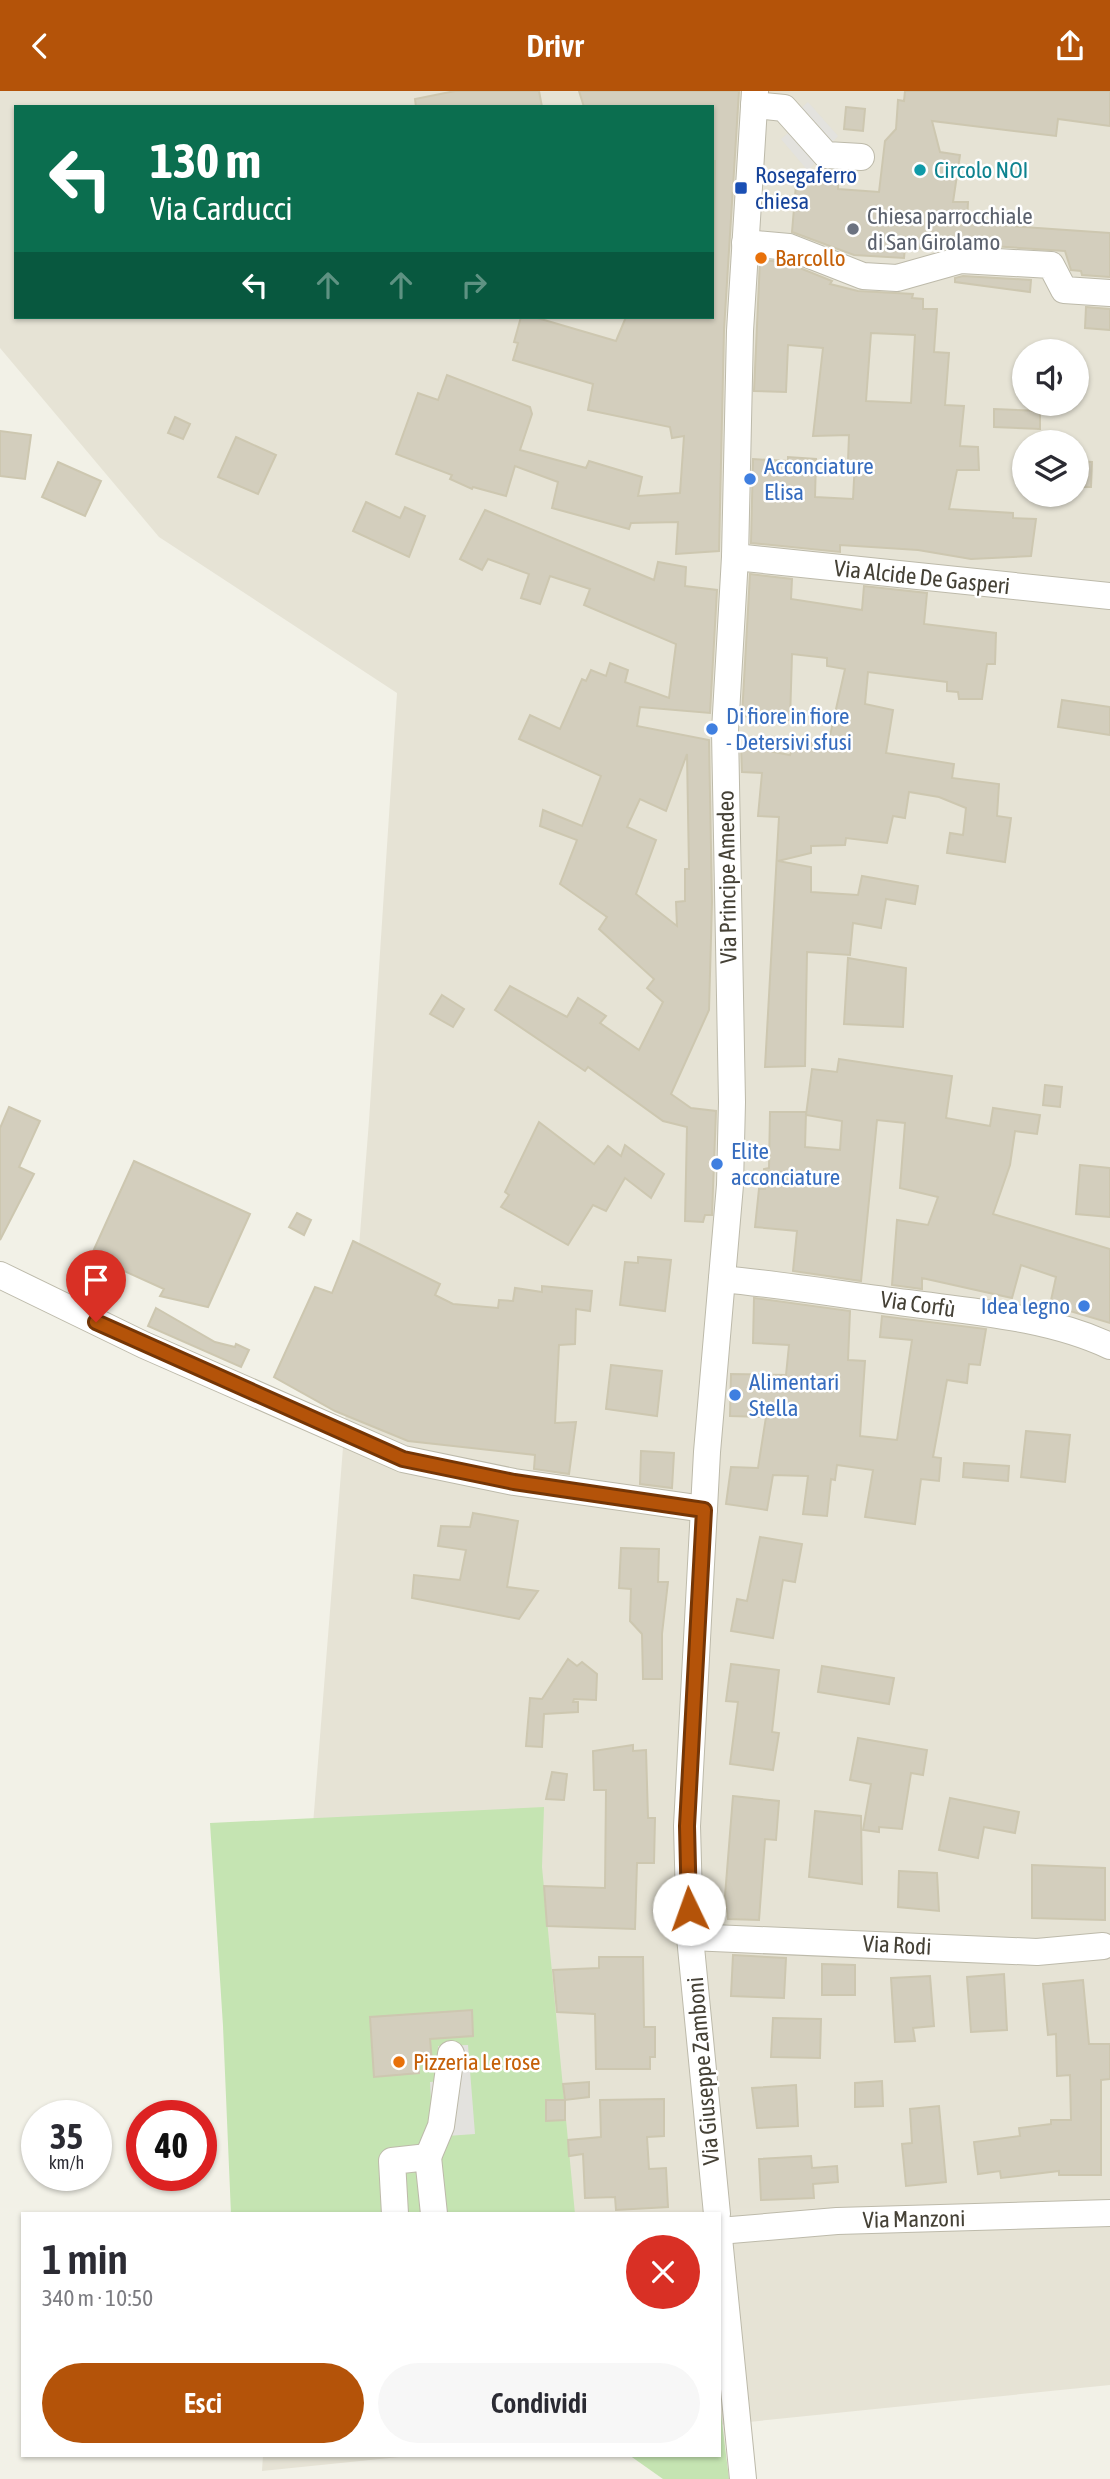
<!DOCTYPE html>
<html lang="it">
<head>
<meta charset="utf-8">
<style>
  :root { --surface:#fff; --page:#f7f7f7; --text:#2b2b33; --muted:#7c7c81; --accent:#b45309 }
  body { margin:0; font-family:"Asap Condensed",sans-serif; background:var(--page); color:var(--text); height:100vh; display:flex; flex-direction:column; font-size:26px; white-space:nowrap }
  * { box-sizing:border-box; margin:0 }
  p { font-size:23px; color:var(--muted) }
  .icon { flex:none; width:38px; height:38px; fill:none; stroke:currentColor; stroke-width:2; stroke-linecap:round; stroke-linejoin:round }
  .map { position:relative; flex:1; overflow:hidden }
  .details { position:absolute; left:21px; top:2121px; width:700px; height:245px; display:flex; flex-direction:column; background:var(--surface); border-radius:0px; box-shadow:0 2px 5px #0004 }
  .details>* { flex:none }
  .banner { position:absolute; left:14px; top:14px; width:700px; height:214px; border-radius:0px; box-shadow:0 2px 5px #0004; background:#0b6e4f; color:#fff; overflow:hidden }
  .fabs { position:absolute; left:1012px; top:248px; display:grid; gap:14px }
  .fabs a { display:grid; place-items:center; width:77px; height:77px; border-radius:50%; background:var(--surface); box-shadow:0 2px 5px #0004; font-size:35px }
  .speed { position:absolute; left:21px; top:2009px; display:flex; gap:14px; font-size:35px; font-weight:700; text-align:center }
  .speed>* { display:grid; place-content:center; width:91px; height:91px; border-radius:50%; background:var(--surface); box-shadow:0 2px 5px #0004; line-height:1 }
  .speed small { font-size:18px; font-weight:400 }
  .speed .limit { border:10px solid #d22; background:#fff; color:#111 }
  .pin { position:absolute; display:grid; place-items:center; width:60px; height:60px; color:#fff; margin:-72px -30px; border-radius:50% 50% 50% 0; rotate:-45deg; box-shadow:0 0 7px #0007 }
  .pin .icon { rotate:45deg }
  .me { position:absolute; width:77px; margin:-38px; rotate:357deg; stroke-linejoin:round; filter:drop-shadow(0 0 5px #0008) }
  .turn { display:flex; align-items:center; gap:24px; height:147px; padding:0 21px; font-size:32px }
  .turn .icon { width:91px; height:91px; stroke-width:2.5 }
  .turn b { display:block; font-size:49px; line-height:60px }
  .lanes { display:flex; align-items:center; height:66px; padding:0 21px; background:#0003; justify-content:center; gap:35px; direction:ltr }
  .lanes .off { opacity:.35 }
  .round { display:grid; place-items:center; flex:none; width:74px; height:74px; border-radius:37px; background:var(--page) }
  .headline { display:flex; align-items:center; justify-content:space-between; height:119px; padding:0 21px }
  h1 { font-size:42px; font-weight:600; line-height:52px }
  .button { display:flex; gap:14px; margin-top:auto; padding:14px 21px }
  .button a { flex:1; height:80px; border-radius:42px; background:var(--accent); color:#fff; font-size:28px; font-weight:600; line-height:80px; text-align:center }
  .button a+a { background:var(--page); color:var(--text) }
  header { display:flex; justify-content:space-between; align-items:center; height:91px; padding:0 21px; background:var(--accent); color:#fff; font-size:32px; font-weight:600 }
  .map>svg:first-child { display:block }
  .residential { fill:#e6e3d5; fill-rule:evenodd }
  .green { fill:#c5e4b2 }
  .parking { fill:#e3e2de }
  .building { fill:#d3cebd; stroke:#cdc7b0; stroke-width:2; fill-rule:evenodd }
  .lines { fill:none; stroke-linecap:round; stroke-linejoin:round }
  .minor-casing { stroke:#bdbaaa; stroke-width:28 }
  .minor { stroke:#fff; stroke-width:26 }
  .route-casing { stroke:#753606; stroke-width:18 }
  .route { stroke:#b45309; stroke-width:12 }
  .culture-dot { fill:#0f9aa8; stroke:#fff; stroke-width:2.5 }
  .transit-dot { fill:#1a4fb4; stroke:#fff; stroke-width:2.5 }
  .worship-dot { fill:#6b7280; stroke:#fff; stroke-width:2.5 }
  .food-dot { fill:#e8710a; stroke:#fff; stroke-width:2.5 }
  .shop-dot { fill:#3f7fe0; stroke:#fff; stroke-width:2.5 }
  .labels { text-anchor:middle; stroke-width:5; stroke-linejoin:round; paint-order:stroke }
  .culture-label { font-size:23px; fill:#0d838f; stroke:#fff; text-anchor:start }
  .transit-label { font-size:23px; fill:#164399; stroke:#fff; text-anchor:start }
  .worship-label { font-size:23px; fill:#5b616d; stroke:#fff; text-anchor:start }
  .food-label { font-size:23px; fill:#c56008; stroke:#fff; text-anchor:start }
  .shop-label { font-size:23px; fill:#366cbe; stroke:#fff; text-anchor:start }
  .street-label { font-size:23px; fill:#454136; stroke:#fff }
</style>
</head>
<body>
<header><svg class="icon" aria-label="back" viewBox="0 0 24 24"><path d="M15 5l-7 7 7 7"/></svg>Drivr<svg class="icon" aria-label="share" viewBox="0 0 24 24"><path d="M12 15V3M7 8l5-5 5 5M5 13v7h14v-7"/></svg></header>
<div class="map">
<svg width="1110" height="2388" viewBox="0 0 1110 2388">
  <rect width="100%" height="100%" fill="#f2f1e7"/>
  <g class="residential">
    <path d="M 0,0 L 1110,0 L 1110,2294 L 719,2334 L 719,2123 L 282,2123 L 369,1030 L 397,602 L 159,446 L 0,257 ZM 16,16 L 712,16 L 712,226 L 16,226 ZM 1024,261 L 1076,261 L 1076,313 L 1024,313 ZM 1024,352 L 1076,352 L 1076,404 L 1024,404 Z"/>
    <polygon points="263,2364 419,2364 262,2380"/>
  </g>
  <g class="green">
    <polygon points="544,1716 542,1776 575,2123 231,2123 223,1935 210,1732"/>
    <polygon points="719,2306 729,2388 663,2388 629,2364 719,2364"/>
  </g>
  <g class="parking">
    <polygon points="808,11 838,45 808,80 781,48 799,33 792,25"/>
    <polygon points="468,1954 475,2043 433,2046 430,1991 441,1990 438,1955"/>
  </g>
  <g class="building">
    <polygon points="455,0 539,0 542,16 416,16 415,8"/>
    <polygon points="579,0 739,0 724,239 719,460 676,463 678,431 631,432 629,438 552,417 558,391 515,375 506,405 473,396 472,398 450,388 452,384 396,363 418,302 438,309 447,284 530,316 532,323 520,359 586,377 589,370 642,386 638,405 680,402 684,345 672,347 670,336 588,319 593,293 513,269 518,252 514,251 521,226 534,226 616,250 626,226 712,226 715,70 712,70 712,16 584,16"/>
    <polygon points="905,0 1110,0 1110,35 1058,28 1056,45 932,30 940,61 960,64 953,111 968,111 967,132 1110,142 1110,186 1082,184 1081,180 1071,179 1065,160 961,153 942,158 905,157 904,167 854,164 792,141 797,82 838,85 838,98 879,101 885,50 896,38 898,9 904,10"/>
    <polygon points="846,16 865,18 863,40 844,38"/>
    <path d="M 760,169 L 785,171 L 832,190 L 830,193 L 858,200 L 913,203 L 912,207 L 923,208 L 923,218 L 937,218 L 934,261 L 949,262 L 945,314 L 964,315 L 960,355 L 978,356 L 979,379 L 957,379 L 949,418 L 1013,422 L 1013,427 L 1036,428 L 1031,465 L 971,468 L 918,459 L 840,454 L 840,461 L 751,452 L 753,368 L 788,370 L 788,366 L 816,368 L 815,406 L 853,408 L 855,370 L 848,370 L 849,344 L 813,345 L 823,257 L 788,254 L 786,301 L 754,300 ZM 871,242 L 915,244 L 911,312 L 866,310 Z"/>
    <polygon points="963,185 1031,189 1030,201 955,191 955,187"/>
    <polygon points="1086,216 1110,218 1110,239 1085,237"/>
    <polygon points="994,318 1040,320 1040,338 994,336"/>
    <polygon points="175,326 190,333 183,348 168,342"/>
    <polygon points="0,340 31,344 25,388 0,385"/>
    <polygon points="236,346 276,364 258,403 218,386"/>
    <polygon points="1076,370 1092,371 1091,396 1076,396"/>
    <polygon points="58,371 101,390 85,425 42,406"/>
    <polygon points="366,411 400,427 405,416 425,425 409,466 353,440"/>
    <path d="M 485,419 L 654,489 L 658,471 L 686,476 L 685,495 L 717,499 L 710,622 L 640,616 L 637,635 L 709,649 L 712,811 L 709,919 L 671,1003 L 691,1017 L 716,1020 L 712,1124 L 705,1124 L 703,1131 L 685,1130 L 687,1036 L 663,1030 L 588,976 L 585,980 L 495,919 L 510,895 L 567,926 L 578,907 L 606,925 L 600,932 L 639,959 L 663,911 L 647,897 L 654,888 L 599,838 L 607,826 L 560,793 L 577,749 L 540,735 L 543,719 L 582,735 L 601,685 L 519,648 L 530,624 L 560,638 L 582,588 L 586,590 L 591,579 L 606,585 L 610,572 L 628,579 L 625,591 L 669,607 L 676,553 L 584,514 L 590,498 L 550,485 L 540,513 L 521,507 L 529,483 L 488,468 L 482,479 L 460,468 ZM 687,663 L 689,778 L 685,778 L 685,810 L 676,811 L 677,835 L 636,803 L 656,749 L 627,736 L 640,708 L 666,720 Z"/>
    <polygon points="750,483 792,488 791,508 862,519 864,495 927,502 924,533 996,542 995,573 987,573 982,608 959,608 958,601 947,600 947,591 868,581 865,613 893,619 886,662 954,673 952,687 999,693 997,725 1011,727 1005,771 947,762 950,742 963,744 966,717 939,706 909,701 905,727 893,725 887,752 846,747 845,754 811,755 811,762 778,770 811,776 811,801 858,804 862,785 918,795 915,813 886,808 881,837 853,832 850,864 807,861 805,975 765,976 779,726 758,725 762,682 742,681 741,655 790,664 797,646 827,658 845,578 827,575 827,567 792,563 790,629 742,625"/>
    <polygon points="1062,609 1110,616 1110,644 1058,636"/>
    <polygon points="848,867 906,877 903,936 844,933"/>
    <polygon points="442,904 464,918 453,936 430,923"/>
    <polygon points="839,968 952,985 946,1027 990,1035 993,1017 1040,1024 1037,1043 1015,1040 1010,1074 993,1123 1110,1158 1110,1232 1050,1214 1056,1186 1021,1174 1012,1207 922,1187 922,1198 892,1194 897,1129 928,1134 938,1106 900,1097 905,1032 877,1029 861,1190 793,1180 797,1140 755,1136 759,1098 765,1098 764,1078 769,1077 770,1021 806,1021 805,1056 840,1059 842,1030 806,1024 812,978 837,981"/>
    <polygon points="1045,994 1062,996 1060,1016 1043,1014"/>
    <polygon points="9,1016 40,1030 19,1076 34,1083 0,1149 0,1037"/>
    <polygon points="539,1031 594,1073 608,1055 621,1065 625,1054 664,1083 651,1107 625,1087 606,1120 593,1114 568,1154 501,1116 509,1104 505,1101"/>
    <polygon points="134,1070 250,1123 208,1216 160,1205 164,1198 91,1165"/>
    <polygon points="1080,1074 1110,1077 1110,1126 1076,1123"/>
    <polygon points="297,1122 311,1129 304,1144 289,1136"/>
    <polygon points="353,1150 440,1193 435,1204 453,1213 498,1217 499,1209 513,1210 515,1197 542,1201 542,1195 592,1200 590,1220 576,1218 575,1253 559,1254 555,1332 576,1331 569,1383 534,1378 535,1364 408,1350 335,1320 274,1286 315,1196 332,1202"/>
    <polygon points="638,1166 671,1169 665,1220 620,1214 625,1171 638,1172"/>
    <polygon points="754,1207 850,1220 848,1269 865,1270 860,1345 897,1349 912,1249 880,1246 882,1225 986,1238 980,1274 969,1273 967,1292 947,1289 933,1366 941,1367 939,1390 921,1388 915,1433 865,1426 873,1379 837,1374 835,1389 831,1388 827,1425 803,1423 808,1385 773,1384 767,1419 726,1413 731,1376 758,1377 766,1326 730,1325 731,1283 786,1284 789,1254 753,1252"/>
    <polygon points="156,1217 215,1251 235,1256 236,1253 249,1259 241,1276 148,1235"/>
    <polygon points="611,1274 662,1280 657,1325 606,1318"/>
    <polygon points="1026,1340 1070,1344 1065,1391 1021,1386"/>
    <polygon points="641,1360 674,1362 672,1397 640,1393"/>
    <polygon points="964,1372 1009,1375 1008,1390 963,1386"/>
    <polygon points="473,1422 518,1430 507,1496 538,1500 519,1528 412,1507 414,1484 460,1489 466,1459 438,1455 441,1435 470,1436"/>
    <polygon points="760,1446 802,1453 795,1491 783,1489 773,1547 731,1540 737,1508 747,1510"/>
    <polygon points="621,1457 659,1458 658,1491 668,1491 662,1543 662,1588 643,1588 642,1543 630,1530 631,1498 619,1497"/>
    <polygon points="568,1568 577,1575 582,1571 597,1583 596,1609 574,1608 573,1611 578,1611 578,1621 544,1623 542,1656 526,1655 530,1607 542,1608"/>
    <polygon points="731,1573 779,1579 772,1641 779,1642 773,1679 730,1673 738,1611 726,1610"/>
    <polygon points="822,1575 894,1587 889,1613 818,1601"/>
    <polygon points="858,1647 927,1659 923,1684 911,1682 902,1738 879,1736 879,1741 863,1739 871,1693 850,1689"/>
    <polygon points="633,1654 633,1660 646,1659 648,1727 655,1727 654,1772 637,1772 635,1838 547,1835 544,1795 605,1797 606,1699 594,1699 593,1660"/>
    <polygon points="552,1681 567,1683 564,1709 546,1708"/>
    <polygon points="733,1705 779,1710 776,1749 765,1748 759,1829 728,1828 725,1805"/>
    <polygon points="950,1707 1019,1721 1015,1742 984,1736 978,1767 939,1759"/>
    <polygon points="815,1720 861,1725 862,1793 809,1786"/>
    <polygon points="1032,1774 1105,1777 1105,1829 1032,1827"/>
    <polygon points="899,1780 937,1782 939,1820 898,1816"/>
    <polygon points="733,1864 786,1867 784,1907 731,1905"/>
    <polygon points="599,1866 643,1866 644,1936 655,1936 655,1966 650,1966 650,1978 596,1978 595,1923 557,1921 553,1879 599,1877"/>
    <polygon points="822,1873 855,1874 855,1904 822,1904"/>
    <polygon points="1004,1883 1007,1939 971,1941 967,1886"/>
    <polygon points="930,1885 934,1935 913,1937 915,1950 895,1951 891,1887"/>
    <polygon points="1083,1889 1089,1953 1110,1953 1110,1988 1101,1989 1101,2084 1059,2084 1059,2080 1001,2087 1000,2080 978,2083 974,2051 1020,2045 1019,2037 1051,2033 1051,2029 1071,2029 1070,1984 1057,1985 1056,1943 1048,1944 1043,1893"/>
    <polygon points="472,1919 473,1945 430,1948 432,1971 419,1972 419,1982 374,1986 370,1926"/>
    <polygon points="773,1927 821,1928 820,1967 771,1966"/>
    <polygon points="882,1990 883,2015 855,2016 855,1992"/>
    <polygon points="589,1991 589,2006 565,2009 563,1993"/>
    <polygon points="796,1994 798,2035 757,2037 752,1997"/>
    <polygon points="664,2008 664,2045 647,2046 649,2078 666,2077 668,2116 616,2119 615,2106 585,2107 583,2063 569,2065 568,2049 601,2046 600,2009"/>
    <polygon points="546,2009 565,2009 565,2029 546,2030"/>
    <polygon points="939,2015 946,2091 906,2095 902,2053 912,2052 910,2018"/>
    <polygon points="811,2065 812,2077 837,2075 838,2091 813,2093 814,2107 761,2109 759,2068"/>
  </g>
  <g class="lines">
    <g class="minor-casing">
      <g id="minor">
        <polyline points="754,14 784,17 826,64 861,66"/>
        <polyline points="745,152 789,156 863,185 897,187 961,169 1051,174 1064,199 1110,202"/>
        <polyline points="735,466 1110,505"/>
        <polyline points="0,1184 144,1254 403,1368 514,1391 704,1418"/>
        <path d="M 722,1188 C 784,1194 845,1204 907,1212 C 974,1221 1048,1226 1110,1255"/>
        <polyline points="690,1846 1037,1861 1103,1855"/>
        <polyline points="428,2066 441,2035 451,1963"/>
        <polyline points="395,2123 392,2070 428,2066 434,2123"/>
        <polyline points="717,2123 690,1846 687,1735 707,1361 730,1094 732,1011 725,640 735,466 740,240 755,0"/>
        <polyline points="719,2140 837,2130 1110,2122"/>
        <polyline points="719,2147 743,2388"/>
      </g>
    </g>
    <use href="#minor" class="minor"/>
  </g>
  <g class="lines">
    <g class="route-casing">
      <polyline id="route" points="96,1231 403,1368 514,1391 704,1419 687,1735 689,1818"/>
    </g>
    <use href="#route" class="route"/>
  </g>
  <circle class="culture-dot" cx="920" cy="79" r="7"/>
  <rect class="transit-dot" x="734" y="90" width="14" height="14" rx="3.5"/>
  <circle class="worship-dot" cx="853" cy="138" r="7"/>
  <g class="food-dot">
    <circle cx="761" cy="167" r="7"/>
    <circle cx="399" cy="1971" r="7"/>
  </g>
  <g class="shop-dot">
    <circle cx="750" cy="388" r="7"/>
    <circle cx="712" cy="638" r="7"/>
    <circle cx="717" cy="1073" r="7"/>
    <circle cx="1084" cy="1215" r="7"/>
    <circle cx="735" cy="1304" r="7"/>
  </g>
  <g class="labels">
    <g class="culture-label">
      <text x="934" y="87">Circolo NOI</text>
    </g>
    <g class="transit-label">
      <text x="755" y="92">Rosegaferro<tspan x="755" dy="26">chiesa</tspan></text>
    </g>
    <g class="worship-label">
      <text x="867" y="133">Chiesa parrocchiale<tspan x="867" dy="26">di San Girolamo</tspan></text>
    </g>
    <g class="food-label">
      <text x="775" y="175">Barcollo</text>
      <text x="413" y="1979">Pizzeria Le rose</text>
    </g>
    <g class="shop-label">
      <text x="764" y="383">Acconciature<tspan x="764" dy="26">Elisa</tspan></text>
      <text x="726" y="633">Di fiore in fiore<tspan x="726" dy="26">- Detersivi sfusi</tspan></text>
      <text x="731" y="1068">Elite<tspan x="731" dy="26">acconciature</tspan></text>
      <text x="1070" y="1223" text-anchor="end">Idea legno</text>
      <text x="749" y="1299">Alimentari<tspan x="749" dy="26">Stella</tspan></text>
    </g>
    <g class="street-label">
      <text transform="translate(922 486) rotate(6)" y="8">Via Alcide De Gasperi</text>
      <text transform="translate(727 786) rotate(-91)" y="8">Via Principe Amedeo</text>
      <text transform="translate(918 1213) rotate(8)" y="8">Via Corfù</text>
      <text transform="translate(897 1854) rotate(3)" y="8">Via Rodi</text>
      <text transform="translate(703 1980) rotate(-95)" y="8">Via Giuseppe Zamboni</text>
      <text transform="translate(914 2128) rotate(-1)" y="8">Via Manzoni</text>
    </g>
  </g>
</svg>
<div class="fabs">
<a><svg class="icon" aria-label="sound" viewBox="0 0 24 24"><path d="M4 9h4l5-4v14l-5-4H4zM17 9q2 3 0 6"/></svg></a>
<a><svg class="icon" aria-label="layers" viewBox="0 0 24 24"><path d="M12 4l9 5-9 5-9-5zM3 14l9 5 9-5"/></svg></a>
</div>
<div class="speed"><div>35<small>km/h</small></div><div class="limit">40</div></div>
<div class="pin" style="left:96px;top:1231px;background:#d93025"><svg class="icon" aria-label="arrive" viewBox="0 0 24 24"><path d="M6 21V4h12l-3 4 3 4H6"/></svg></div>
<svg class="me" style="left:689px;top:1818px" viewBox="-20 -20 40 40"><circle r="19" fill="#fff"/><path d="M0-13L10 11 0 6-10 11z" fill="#b45309"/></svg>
<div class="banner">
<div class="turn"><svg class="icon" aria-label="left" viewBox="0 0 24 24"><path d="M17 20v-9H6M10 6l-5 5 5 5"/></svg><div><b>130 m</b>Via Carducci</div></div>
<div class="lanes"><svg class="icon" aria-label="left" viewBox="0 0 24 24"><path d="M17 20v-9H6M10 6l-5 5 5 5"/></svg><svg class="icon off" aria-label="ahead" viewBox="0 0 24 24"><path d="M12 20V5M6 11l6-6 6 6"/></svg><svg class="icon off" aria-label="ahead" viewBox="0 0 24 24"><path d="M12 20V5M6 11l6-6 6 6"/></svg><svg class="icon off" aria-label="right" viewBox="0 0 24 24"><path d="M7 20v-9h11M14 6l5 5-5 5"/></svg></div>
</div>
<section class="details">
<div class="headline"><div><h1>1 min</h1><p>340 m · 10:50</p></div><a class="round" style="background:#d93025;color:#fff"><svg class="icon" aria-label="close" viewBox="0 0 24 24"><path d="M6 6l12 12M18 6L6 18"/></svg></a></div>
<div class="button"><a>Esci</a><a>Condividi</a></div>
</section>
</div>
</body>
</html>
